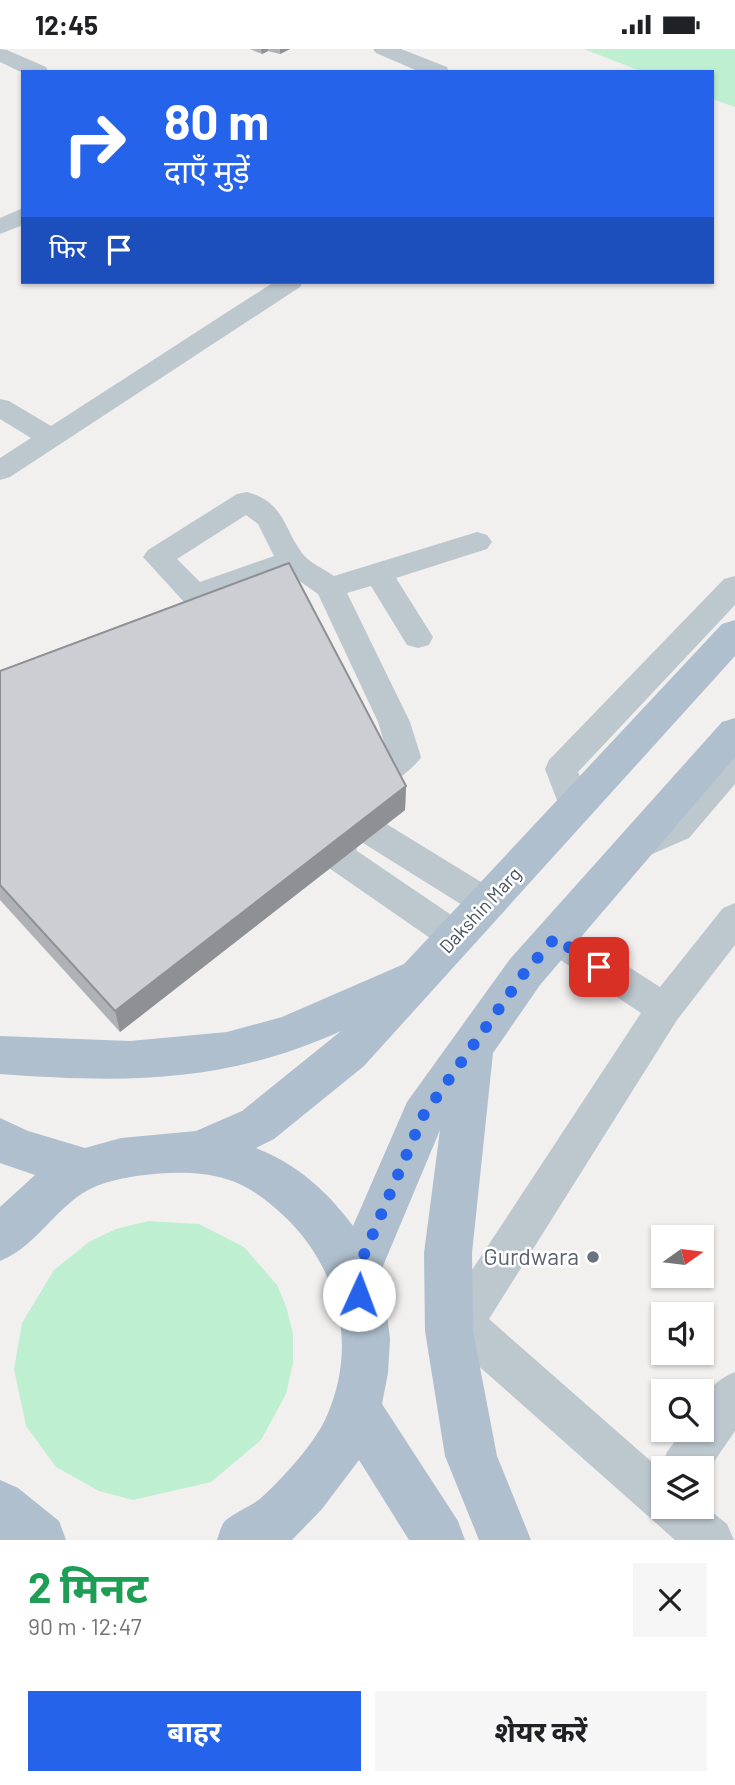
<!DOCTYPE html>
<html lang="hi">
<head>
<meta charset="utf-8">
<style>
  :root { --surface:#fff; --page:#f6f6f6; --text:#202124; --muted:#757577; --accent:#2563eb }
  body { margin:0; font-family:Barlow,"Noto Sans Devanagari",sans-serif; background:var(--page); color:var(--text); height:100vh; display:flex; flex-direction:column; font-size:26px; white-space:nowrap }
  * { box-sizing:border-box; margin:0 }
  p { font-size:23px; color:var(--muted) }
  .icon { flex:none; width:38px; height:38px; fill:none; stroke:currentColor; stroke-width:2; stroke-linecap:round; stroke-linejoin:round }
  .map { position:relative; height:1491px; overflow:hidden }
  .drawer { display:flex; flex-direction:column; background:var(--surface); flex:1 }
  .drawer>* { flex:none }
  .top-card { position:absolute; left:21px; top:21px; width:693px; height:214px; border-radius:0px; box-shadow:0 2px 5px #0004; background:#2563eb; color:#fff; overflow:hidden }
  .needle { width:46px; rotate:76deg }
  .tools { position:absolute; left:651px; top:1176px; display:grid; gap:14px }
  .tools a { display:grid; place-items:center; width:63px; height:63px; border-radius:0px; background:var(--surface); box-shadow:0 2px 5px #0004; font-size:35px }
  .pin { position:absolute; display:grid; place-items:center; width:60px; height:60px; color:#fff; margin:-30px; border-radius:14px; box-shadow:0 4px 10px #0006 }
  .me { position:absolute; width:77px; margin:-38px; rotate:2deg; stroke-linejoin:round; filter:drop-shadow(0 0 5px #0008) }
  .turn { display:flex; align-items:center; gap:24px; height:147px; padding:0 28px; font-size:32px }
  .turn .icon { width:91px; height:91px; stroke-width:2.5 }
  .turn b { display:block; font-size:49px; line-height:60px }
  .then { display:flex; align-items:center; height:66px; padding:0 28px; background:#0003; gap:14px; font-size:26px }
  .round { display:grid; place-items:center; flex:none; width:74px; height:74px; border-radius:0px; background:var(--page) }
  .overview { display:flex; align-items:center; justify-content:space-between; height:119px; padding:0 28px }
  h1 { font-size:42px; font-weight:700; line-height:52px; color:#1e9e55 }
  .action { display:flex; gap:14px; margin-top:auto; padding:14px 28px }
  .action a { flex:1; height:80px; border-radius:0px; background:var(--accent); color:#fff; font-size:28px; font-weight:700; line-height:80px; text-align:center }
  .action a+a { background:var(--page); color:var(--text) }
  .status { display:flex; justify-content:space-between; align-items:center; height:49px; padding:0 35px; background:var(--surface); direction:ltr }
  .status svg { height:19px; fill:currentColor }
  .map>svg:first-child { display:block }
  .green { fill:#beefd1 }
  .lines { fill:none; stroke-linecap:round; stroke-linejoin:round }
  .minor { fill:#bdc7ce; fill-rule:evenodd }
  .major { fill:#afbfce; fill-rule:evenodd }
  .wall { fill:#afb1b6 }
  .shaded-wall { fill:#8f9094 }
  .building { fill:#ccced4; stroke:#8f9094; stroke-width:2 }
  .route { stroke:#2563eb; stroke-width:12; stroke-dasharray:0 21.6 }
  .worship-dot { fill:#6b7280; stroke:#fff; stroke-width:2.5 }
  .labels { text-anchor:middle; stroke-width:5; stroke-linejoin:round; paint-order:stroke }
  .street-label { font-size:19px; fill:#47535d; stroke:#fff }
  .near-worship-label { font-size:23px; fill:#5b616d; stroke:#fff; text-anchor:end }
</style>
</head>
<body>
<div class="status"><b>12:45</b><svg viewBox="0 0 49 12"><path d="M0 12V9h3v3zM5 12V6h3v6zM10 12V3h3v9zM15 12V0h3v12zM26 1h20v11H26zM47 4h2v5h-2z"/></svg></div>
<div class="map">
<svg width="735" height="1491" viewBox="0 0 735 1491">
  <rect width="100%" height="100%" fill="#f2efef"/>
  <g class="green">
    <polygon points="584,0 735,0 735,58 712,50 712,23 643,23"/>
    <polygon points="148,1172 199,1175 244,1198 277,1236 286,1257 293,1285 293,1314 286,1345 261,1391 211,1433 133,1451 99,1442 56,1418 26,1377 14,1320 22,1274 54,1221 89,1193 116,1180"/>
  </g>
  <g class="lines">
    <g class="minor">
      <polygon points="0,0 7,1 46,18 48,23 23,24 0,13"/>
      <polygon points="373,0 401,0 447,18 449,23 420,23 376,4"/>
      <polygon points="23,159 23,176 0,185 0,169"/>
      <polygon points="274,233 303,233 300,238 10,428 0,431 0,409 31,389 0,370 0,350 9,352 51,377"/>
      <path d="M 247,443 C 284,453 283,478 302,504 C 308,513 324,520 334,527 L 477,483 L 487,486 L 492,493 L 487,500 L 396,529 L 433,588 L 429,596 L 418,599 L 407,596 L 371,537 L 347,544 L 410,673 L 421,708 C 415,720 371,752 357,752 C 353,751 350,749 346,748 L 341,739 L 346,730 L 387,703 L 378,673 L 318,545 L 288,524 L 195,556 L 184,553 L 143,508 L 148,501 L 237,445 ZM 246,466 L 258,475 L 274,507 L 200,533 L 177,510 Z"/>
      <polygon points="735,527 735,556 578,723 592,758 587,767 575,771 563,767 545,720 549,711 724,530"/>
      <polygon points="735,700 735,735 689,789 634,813 622,809 617,799 622,789 665,771 723,703"/>
      <path d="M 368,767 L 380,771 L 499,844 L 505,854 L 499,864 L 487,868 L 475,864 L 363,794 L 356,795 L 357,802 L 469,878 L 474,888 L 469,898 L 456,903 L 443,898 L 329,819 C 322,805 319,788 326,775 Z"/>
      <path d="M 735,854 L 735,896 L 677,971 L 489,1270 L 662,1422 L 661,1419 L 667,1403 L 683,1381 L 702,1381 C 702,1352 706,1335 735,1323 L 735,1382 L 702,1430 L 702,1419 L 663,1419 L 663,1458 L 702,1458 L 702,1455 L 727,1475 L 734,1491 L 675,1491 L 447,1289 L 441,1274 L 447,1259 L 641,964 L 542,899 L 537,889 L 542,879 L 555,874 L 568,879 L 660,938 L 723,859 Z"/>
    </g>
    <g class="major">
      <path d="M 735,571 L 735,607 L 364,1017 L 274,1090 L 256,1099 C 297,1115 327,1142 353,1177 L 407,1053 L 510,910 L 722,673 L 735,669 L 735,708 L 540,936 L 493,1004 L 472,1204 L 473,1282 L 497,1407 L 531,1491 L 479,1491 L 445,1407 L 425,1282 L 424,1204 L 440,1081 L 378,1229 L 386,1257 L 390,1290 L 388,1324 L 382,1355 L 458,1472 L 465,1491 L 409,1491 L 359,1411 L 322,1460 L 292,1491 L 217,1491 C 219,1486 221,1476 225,1472 C 235,1463 250,1458 261,1449 C 282,1430 313,1396 325,1371 C 359,1299 340,1220 284,1167 C 268,1152 248,1136 226,1130 C 192,1119 139,1124 105,1134 C 61,1146 41,1196 0,1212 L 0,1158 L 35,1126 L 0,1114 L 0,1069 L 28,1082 L 85,1099 L 121,1089 L 196,1082 L 242,1062 L 341,982 C 224,1035 125,1034 0,1025 L 0,987 L 130,992 L 227,983 L 282,968 L 404,915 L 722,575 Z"/>
      <polygon points="0,1431 18,1439 59,1472 66,1491 0,1491"/>
    </g>
  </g>
  <g class="wall">
    <polygon points="250,0 290,0 280,5 268,2 262,5"/>
    <polygon points="0,622 406,737 405,761 120,983 0,851"/>
  </g>
  <g class="shaded-wall">
    <polygon points="261,0 268,0 268,2 262,5"/>
    <polygon points="280,0 290,0 280,5"/>
    <polygon points="406,737 405,761 120,983 115,962"/>
  </g>
  <polygon class="building" points="289,514 406,737 115,962 0,836 0,622"/>
  <g class="lines">
    <polyline class="route" points="359,1246 355,1227 423,1067 525,923 555,889 599,918"/>
  </g>
  <circle class="worship-dot" cx="593" cy="1208" r="7"/>
  <g class="labels">
    <g class="street-label">
      <text transform="translate(480 861) rotate(-47)" y="7">Dakshin Marg</text>
    </g>
    <g class="near-worship-label">
      <text x="579" y="1216">Gurdwara</text>
    </g>
  </g>
</svg>
<div class="tools">
<a><svg class="needle" viewBox="-14 -14 28 28"><path d="M0-13l5 13h-10z" fill="#e53935"/><path d="M0 13l5-13h-10z" fill="#757577"/></svg></a>
<a><svg class="icon" aria-label="sound" viewBox="0 0 24 24"><path d="M4 9h4l5-4v14l-5-4H4zM17 9q2 3 0 6"/></svg></a>
<a><svg class="icon" aria-label="search" viewBox="0 0 24 24"><circle cx="10" cy="10" r="6"/><path d="M15 15l6 6"/></svg></a>
<a><svg class="icon" aria-label="layers" viewBox="0 0 24 24"><path d="M12 4l9 5-9 5-9-5zM3 14l9 5 9-5"/></svg></a>
</div>
<div class="pin" style="left:599px;top:918px;background:#d93025"><svg class="icon" aria-label="arrive" viewBox="0 0 24 24"><path d="M6 21V4h12l-3 4 3 4H6"/></svg></div>
<svg class="me" style="left:359px;top:1246px" viewBox="-20 -20 40 40"><circle r="19" fill="#fff"/><path d="M0-13L10 11 0 6-10 11z" fill="#2563eb"/></svg>
<div class="top-card">
<div class="turn"><svg class="icon" aria-label="right" viewBox="0 0 24 24"><path d="M7 20v-9h11M14 6l5 5-5 5"/></svg><div><b>80 m</b>दाएँ मुड़ें</div></div>
<div class="then">फिर<svg class="icon" aria-label="arrive" viewBox="0 0 24 24"><path d="M6 21V4h12l-3 4 3 4H6"/></svg></div>
</div>
</div>
<section class="drawer">
<div class="overview"><div><h1>2 मिनट</h1><p>90 m · 12:47</p></div><a class="round"><svg class="icon" aria-label="close" viewBox="0 0 24 24"><path d="M6 6l12 12M18 6L6 18"/></svg></a></div>
<div class="action"><a>बाहर</a><a>शेयर करें</a></div>
</section>
</body>
</html>
